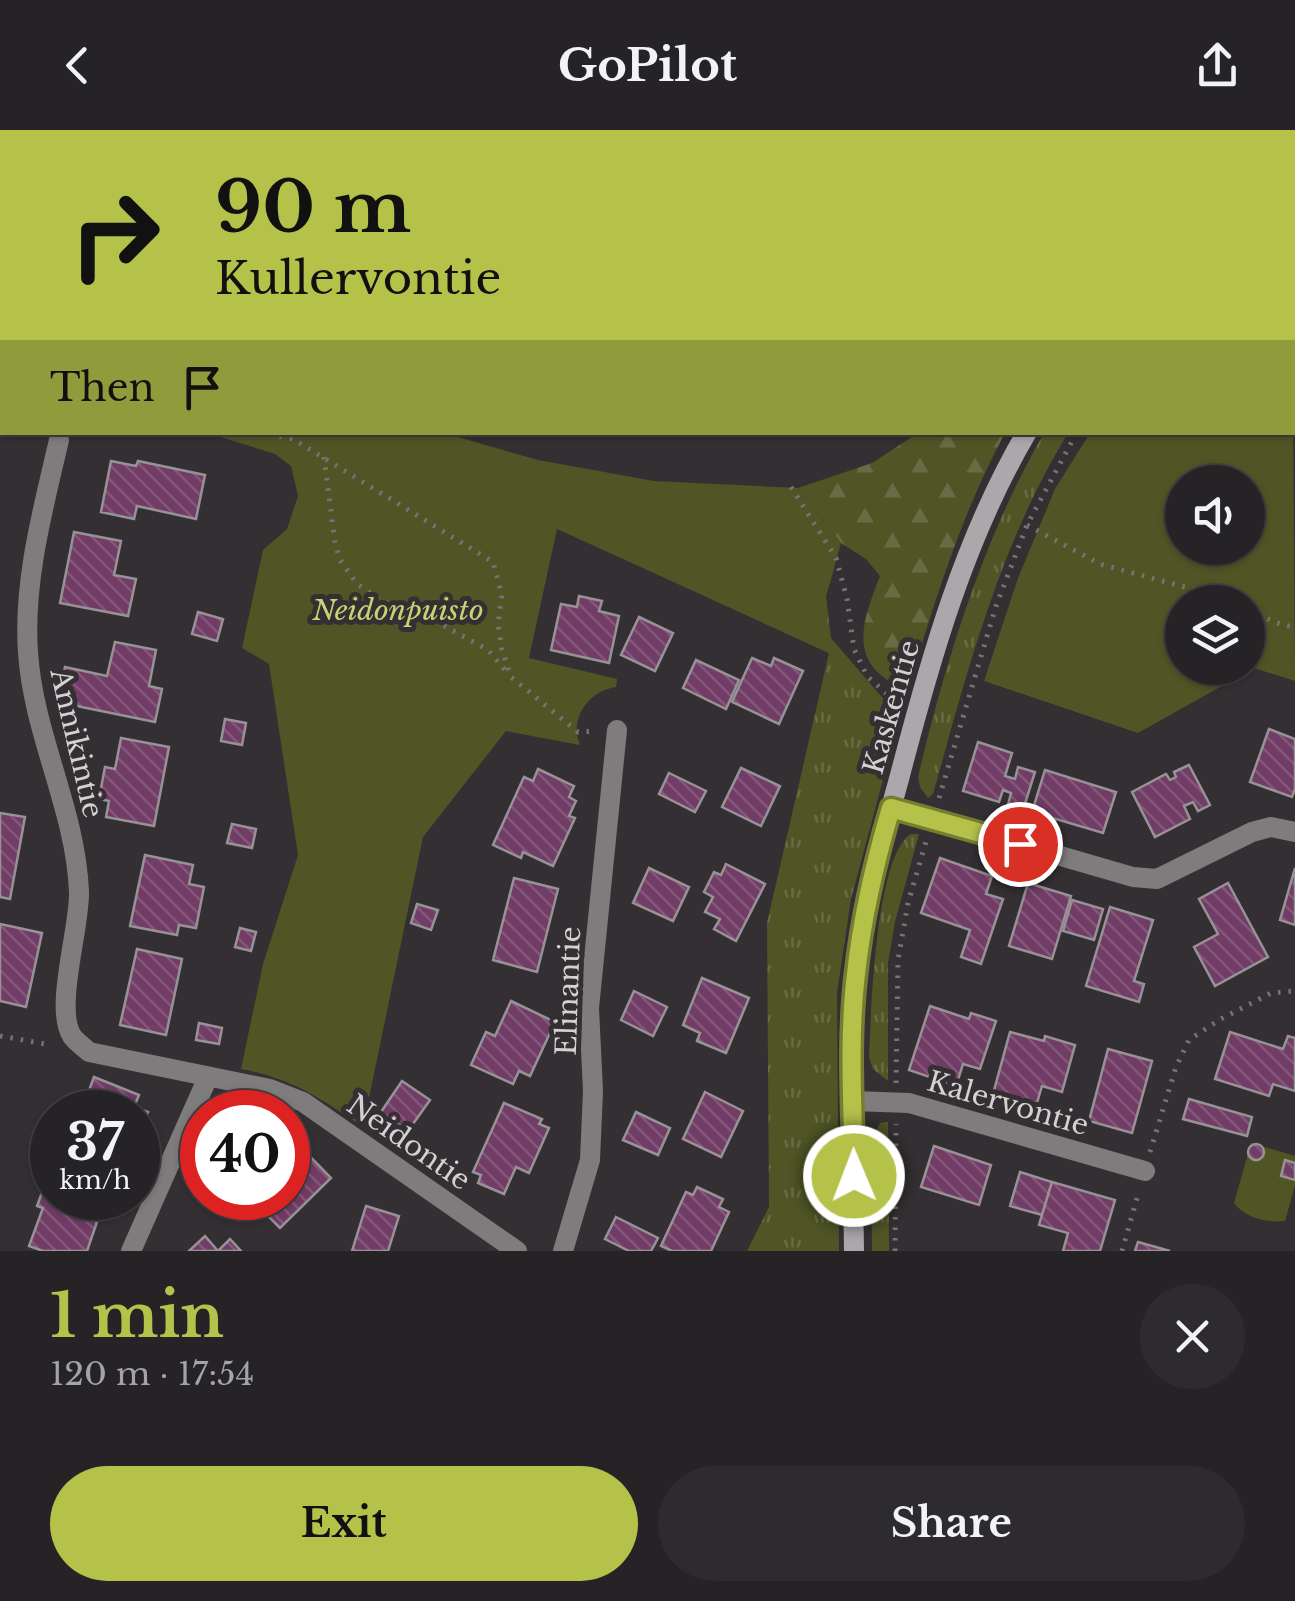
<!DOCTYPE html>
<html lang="en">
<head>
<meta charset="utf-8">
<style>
  :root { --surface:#262326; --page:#2e2b2e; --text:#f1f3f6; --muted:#a4a4a7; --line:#424043; --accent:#b4c24a }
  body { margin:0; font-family:"Libre Baskerville",serif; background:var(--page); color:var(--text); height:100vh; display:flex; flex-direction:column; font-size:38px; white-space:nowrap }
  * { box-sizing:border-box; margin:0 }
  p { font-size:32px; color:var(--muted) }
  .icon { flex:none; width:55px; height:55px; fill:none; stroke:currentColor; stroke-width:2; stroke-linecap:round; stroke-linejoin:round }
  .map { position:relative; height:1121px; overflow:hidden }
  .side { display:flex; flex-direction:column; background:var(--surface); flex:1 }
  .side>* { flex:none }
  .hud { position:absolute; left:0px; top:0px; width:1295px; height:305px; box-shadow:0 2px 8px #0004,0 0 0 2px var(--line); background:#b4c24a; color:#111; overflow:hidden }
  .buttons { position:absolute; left:1165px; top:335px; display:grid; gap:20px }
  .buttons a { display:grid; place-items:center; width:100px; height:100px; border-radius:50%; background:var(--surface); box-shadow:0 2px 8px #0004,0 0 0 2px var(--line); font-size:50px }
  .speed { position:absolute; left:30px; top:960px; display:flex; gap:20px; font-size:50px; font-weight:700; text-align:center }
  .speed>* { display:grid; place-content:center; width:130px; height:130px; border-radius:50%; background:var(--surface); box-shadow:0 2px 8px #0004,0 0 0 2px var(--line); line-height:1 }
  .speed small { font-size:25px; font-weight:400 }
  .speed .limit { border:15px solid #d22; background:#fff; color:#111 }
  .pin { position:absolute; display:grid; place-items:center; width:85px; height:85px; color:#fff; margin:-42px; border:5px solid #fff; border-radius:50%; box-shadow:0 2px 10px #0007 }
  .me { position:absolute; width:110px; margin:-55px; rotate:359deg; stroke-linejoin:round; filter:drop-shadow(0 0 8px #0008) }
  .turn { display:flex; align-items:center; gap:35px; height:210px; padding:0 50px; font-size:45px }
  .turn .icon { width:130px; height:130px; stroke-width:2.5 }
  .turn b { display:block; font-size:70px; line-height:85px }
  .then { display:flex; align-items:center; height:95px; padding:0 50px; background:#0003; gap:20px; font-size:38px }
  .round { display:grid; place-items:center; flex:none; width:105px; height:105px; border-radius:52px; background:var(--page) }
  .overview { display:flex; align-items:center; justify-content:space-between; height:170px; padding:0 50px }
  h1 { font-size:60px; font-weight:700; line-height:75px; color:var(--accent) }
  .action { display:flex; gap:20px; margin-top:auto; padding:20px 50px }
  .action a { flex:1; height:115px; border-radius:60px; background:var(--accent); color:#111; font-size:40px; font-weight:700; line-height:115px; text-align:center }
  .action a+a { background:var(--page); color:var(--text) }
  header { display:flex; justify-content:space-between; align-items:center; height:130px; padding:0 50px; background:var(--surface); font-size:45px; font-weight:700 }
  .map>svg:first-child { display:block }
  .grass { fill:url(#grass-tufts) }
  .forest { fill:url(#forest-firs) }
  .park { fill:#4f5525; fill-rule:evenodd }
  .building { fill:url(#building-back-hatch); stroke:#979296; stroke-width:2.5 }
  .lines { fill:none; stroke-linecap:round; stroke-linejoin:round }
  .path { stroke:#767275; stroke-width:5; stroke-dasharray:2.5 8; stroke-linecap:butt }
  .street { stroke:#7f7c7e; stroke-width:20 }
  .secondary { stroke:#aba7aa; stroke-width:20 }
  .route-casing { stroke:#757e30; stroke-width:25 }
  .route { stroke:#b4c24a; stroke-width:18 }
  .labels { text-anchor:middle; stroke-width:10; stroke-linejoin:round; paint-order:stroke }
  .park-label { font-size:28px; font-style:italic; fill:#c6d372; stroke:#332f32 }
  .street-label { font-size:28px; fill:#d4d1d3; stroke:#332f32 }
</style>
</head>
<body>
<header><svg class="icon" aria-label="back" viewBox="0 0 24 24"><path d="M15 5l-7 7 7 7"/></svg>GoPilot<svg class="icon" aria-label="share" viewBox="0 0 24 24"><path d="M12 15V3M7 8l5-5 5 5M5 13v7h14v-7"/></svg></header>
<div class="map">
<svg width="1295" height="1121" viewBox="0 0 1295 1121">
  <defs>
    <pattern id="grass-tufts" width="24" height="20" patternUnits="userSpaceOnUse" patternTransform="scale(2.5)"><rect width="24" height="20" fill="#4f5525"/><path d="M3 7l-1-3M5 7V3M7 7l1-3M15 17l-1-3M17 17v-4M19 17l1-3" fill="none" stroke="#676c44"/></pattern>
    <pattern id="forest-firs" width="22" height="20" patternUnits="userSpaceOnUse" patternTransform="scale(2.5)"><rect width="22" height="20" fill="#4f5525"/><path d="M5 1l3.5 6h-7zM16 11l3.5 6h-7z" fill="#676c44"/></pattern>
    <pattern id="building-back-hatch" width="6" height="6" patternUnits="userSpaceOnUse" patternTransform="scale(2.5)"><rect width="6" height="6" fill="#713c65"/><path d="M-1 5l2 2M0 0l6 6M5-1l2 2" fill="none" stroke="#84577a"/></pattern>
  </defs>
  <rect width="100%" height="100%" fill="#332f32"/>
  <g class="grass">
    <path d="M 1044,303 L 1068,303 C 1000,414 968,539 933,664 L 928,668 L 920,657 L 918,647 C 946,529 984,407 1044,303 Z"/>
    <polygon points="834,439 826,466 831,508 886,572 898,594 851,769 837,863 839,1121 747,1121 769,1077 767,793 829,523 703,465"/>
    <path d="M 911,704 L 919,704 L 895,792 L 888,833 L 888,951 L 873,939 L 869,928 C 871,886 875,725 911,704 Z"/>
    <polygon points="888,992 889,1121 872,1121 871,1012 880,993"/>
  </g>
  <path class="forest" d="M 918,303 L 1005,303 C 962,383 935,469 909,557 L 904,559 C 847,534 861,494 880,446 L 866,429 L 841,413 L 798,358 L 872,333 Z"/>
  <g class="park">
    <path d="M 1293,267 L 1295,551 L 1254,538 L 1138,603 L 984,551 L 1018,448 L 1055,359 L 1090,303 L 1292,302 ZM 1182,352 L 1248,352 L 1248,418 L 1182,418 ZM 1248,472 L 1248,538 L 1182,538 L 1182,472 Z"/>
    <path d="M 208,303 L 444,303 L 538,330 L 654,351 L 798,358 L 841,413 L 826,466 L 829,523 L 557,399 L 529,528 L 617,549 L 616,557 C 588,561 569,589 580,615 L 506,601 L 423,707 L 363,997 C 320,968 293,949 241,939 L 263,834 L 298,725 L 269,534 L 242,518 L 263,420 L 287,399 L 298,366 L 291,336 L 275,324 Z"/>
    <path d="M 1251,1013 L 1295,1026 L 1295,1056 L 1285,1091 C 1266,1093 1245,1088 1234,1073 Z"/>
  </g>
  <g class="building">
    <polygon points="0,126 2,127 0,198"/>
    <polygon points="1292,146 1295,149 1292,190"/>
    <polygon points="111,331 136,336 138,331 205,345 196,389 137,376 134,389 101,382"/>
    <polygon points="74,402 121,411 114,445 136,449 128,486 60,473"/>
    <polygon points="579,466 602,471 599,481 619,486 609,533 551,520 561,474 577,477"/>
    <polygon points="198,482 223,489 217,511 192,504"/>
    <polygon points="639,487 673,503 655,541 621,525"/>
    <polygon points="115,512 156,520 149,556 162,559 155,592 57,572 65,537 107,546"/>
    <polygon points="752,528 771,536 774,528 803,541 779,594 732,572"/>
    <polygon points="696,530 739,550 726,579 683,558"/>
    <polygon points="225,589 246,593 242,615 221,611"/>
    <polygon points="1269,599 1295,609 1295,659 1292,667 1250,652"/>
    <polygon points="121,608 169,617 154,696 106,687 109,671 99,669 105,637 115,639"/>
    <polygon points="978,612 1012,623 1005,646 1015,649 1018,637 1035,642 1023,680 1008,675 1011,663 1003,660 999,672 963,661"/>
    <polygon points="1189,635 1210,675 1198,681 1193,672 1184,676 1190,689 1155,707 1132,662 1166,644 1170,650 1176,647 1174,642"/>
    <polygon points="741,638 780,656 761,696 722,677"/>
    <polygon points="538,639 574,656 569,667 576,671 569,686 575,688 553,736 523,722 521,728 493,715 524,647 533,651"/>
    <polygon points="1045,640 1116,662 1103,703 1032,682"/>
    <polygon points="669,643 706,661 695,682 659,664"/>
    <polygon points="0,683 25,687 10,769 0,767"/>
    <polygon points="232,694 256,699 252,718 227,713"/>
    <polygon points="145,725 193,735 189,754 204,757 196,798 179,795 177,805 130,796"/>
    <polygon points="940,728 992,746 986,764 1003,769 981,834 961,827 970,800 921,783"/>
    <polygon points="726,734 765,754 736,811 714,799 720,789 705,782 713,767 704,762 714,742 721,745"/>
    <polygon points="649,738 689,757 673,791 633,773"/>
    <polygon points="1295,738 1295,795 1280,790"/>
    <polygon points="514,748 558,759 537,842 493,830"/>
    <polygon points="1028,753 1071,766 1052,829 1009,816"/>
    <polygon points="1228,753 1268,827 1215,856 1194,817 1218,804 1199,769"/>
    <polygon points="1072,770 1103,779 1094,810 1063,801"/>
    <polygon points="417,774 438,780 431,800 411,793"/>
    <polygon points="1110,777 1153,790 1134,851 1144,854 1139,872 1086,856"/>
    <polygon points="0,794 42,803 26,877 0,871"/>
    <polygon points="240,798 256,802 251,821 235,817"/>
    <polygon points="137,819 182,829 166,905 120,895"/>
    <polygon points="702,848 749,868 726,923 697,911 700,903 683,895"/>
    <polygon points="634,861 667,877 653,906 621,890"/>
    <polygon points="511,871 555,892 530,946 519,941 513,954 471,935 486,902 495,906"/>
    <polygon points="930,876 969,889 971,883 996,891 980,939 963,934 956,956 909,940"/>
    <polygon points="199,893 222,898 219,914 196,910"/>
    <polygon points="1010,902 1044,911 1045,906 1075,915 1062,962 1042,956 1036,976 993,964"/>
    <polygon points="1230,902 1283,919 1288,906 1295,908 1295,961 1273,954 1269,966 1215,949"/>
    <polygon points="1108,919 1152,931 1132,1003 1089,991"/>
    <polygon points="94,947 139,965 134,977 148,982 138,1009 138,982 97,982 102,971 87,966"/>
    <polygon points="402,951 430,970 408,1001 381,982"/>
    <polygon points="705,962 743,981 721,1027 683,1009"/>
    <polygon points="1189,969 1252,987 1247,1006 1183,989"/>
    <polygon points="504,973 542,989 539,994 549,998 529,1043 516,1037 504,1064 478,1053 481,1045 473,1042"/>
    <polygon points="636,982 670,998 658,1025 623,1010"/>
    <polygon points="296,1012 331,1048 280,1098 250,1068 288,1068 288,1021"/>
    <circle cx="1256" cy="1022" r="8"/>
    <polygon points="934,1016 991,1035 979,1075 921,1057"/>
    <polygon points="1285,1030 1295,1033 1295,1050 1281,1046"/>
    <polygon points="50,1041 52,1068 97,1068 89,1089 97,1092 87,1121 43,1121 29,1116 43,1078 37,1076"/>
    <polygon points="1020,1042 1052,1052 1042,1085 1010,1076"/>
    <polygon points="1052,1052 1115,1070 1100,1121 1063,1121 1068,1103 1039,1095"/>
    <polygon points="697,1057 723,1069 719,1077 729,1082 711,1121 672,1121 661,1116 686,1062 693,1065"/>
    <polygon points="366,1076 399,1086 388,1121 352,1121"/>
    <polygon points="616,1087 658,1108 651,1121 629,1121 605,1109"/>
    <polygon points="205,1106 218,1121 230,1109 241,1121 189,1121"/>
    <polygon points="1138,1112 1170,1121 1135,1121"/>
  </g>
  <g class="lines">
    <g class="path">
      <polyline points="96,0 96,2"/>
      <polyline points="1292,55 1295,52"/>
      <polyline points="259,302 293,309 493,432 502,465 498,494 502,520 511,547 578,602 596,601"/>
      <polyline points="324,327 335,413 340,430 357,454 384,472 419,482 488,520 509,545"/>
      <polyline points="791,357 836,428 847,469 854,519 867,546 898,574"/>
      <polyline points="1027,395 1100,434 1192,459 1226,472"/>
      <polyline points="1248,481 1283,495 1295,497"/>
      <polyline points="939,668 996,476 1027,395 1077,302"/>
      <polyline points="0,906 51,915"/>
      <polyline points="896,953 898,830 908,773 927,708"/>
      <polyline points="1150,1022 1176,937 1189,910 1219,890 1271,863 1295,861"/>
      <polyline points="895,1121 896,994"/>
      <polyline points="1122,1121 1139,1061"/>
    </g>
    <g class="street">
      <polyline points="1292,82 1295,84"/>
      <path d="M 59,310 C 43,379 23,452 28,522 C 33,604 76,680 79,762 C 80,798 54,878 72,906 C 76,912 84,917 89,922 L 270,959 L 303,972 L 517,1121"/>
      <polyline points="891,677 1133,747 1157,749 1252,702 1271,697 1295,702"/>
      <polyline points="853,971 909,973 1145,1041"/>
      <polyline points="131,1121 208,947"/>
      <polyline points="563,1121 590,1030 593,961 589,878 617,600"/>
    </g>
    <g class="secondary">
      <polyline points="1282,2 1284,0"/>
      <path d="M 854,1121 C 853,1031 847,939 855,849 C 861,780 881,715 899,649 C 930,530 964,409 1027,302"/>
    </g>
  </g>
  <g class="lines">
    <g class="route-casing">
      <path id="route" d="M 854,1046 C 853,979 848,911 856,844 C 862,788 875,732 891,678 L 1020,714"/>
    </g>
    <use href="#route" class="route"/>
  </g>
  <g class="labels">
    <g class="park-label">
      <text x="398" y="490">Neidonpuisto</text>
    </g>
    <g class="street-label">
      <text transform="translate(891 577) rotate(-74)" y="10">Kaskentie</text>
      <text transform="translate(77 613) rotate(77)" y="10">Annikintie</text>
      <text transform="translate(568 861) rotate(-88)" y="10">Elinantie</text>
      <text transform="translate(1008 973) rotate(16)" y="10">Kalervontie</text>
      <text transform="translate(409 1012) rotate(35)" y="10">Neidontie</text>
    </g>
  </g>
</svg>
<div class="buttons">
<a><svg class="icon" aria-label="sound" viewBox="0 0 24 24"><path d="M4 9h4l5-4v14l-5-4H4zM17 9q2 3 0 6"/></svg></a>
<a><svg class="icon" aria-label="layers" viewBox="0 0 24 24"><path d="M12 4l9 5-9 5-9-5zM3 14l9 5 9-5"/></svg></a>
</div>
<div class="speed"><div>37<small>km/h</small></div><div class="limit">40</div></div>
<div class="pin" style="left:1020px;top:714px;background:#d93025"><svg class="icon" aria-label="arrive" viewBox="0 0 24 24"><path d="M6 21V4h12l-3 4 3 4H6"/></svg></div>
<svg class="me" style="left:854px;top:1046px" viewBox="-20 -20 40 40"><circle r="17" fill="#b4c24a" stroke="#fff" stroke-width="3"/><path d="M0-11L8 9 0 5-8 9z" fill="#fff"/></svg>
<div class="hud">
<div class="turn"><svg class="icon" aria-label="right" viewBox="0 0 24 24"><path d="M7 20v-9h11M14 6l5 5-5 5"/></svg><div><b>90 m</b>Kullervontie</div></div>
<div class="then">Then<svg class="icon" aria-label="arrive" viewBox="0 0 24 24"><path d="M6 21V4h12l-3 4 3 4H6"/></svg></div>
</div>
</div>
<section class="side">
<div class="overview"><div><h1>1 min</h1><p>120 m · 17:54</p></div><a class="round"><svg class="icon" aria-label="close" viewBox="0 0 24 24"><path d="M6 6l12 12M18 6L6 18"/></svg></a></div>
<div class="action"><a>Exit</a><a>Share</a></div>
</section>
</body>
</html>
